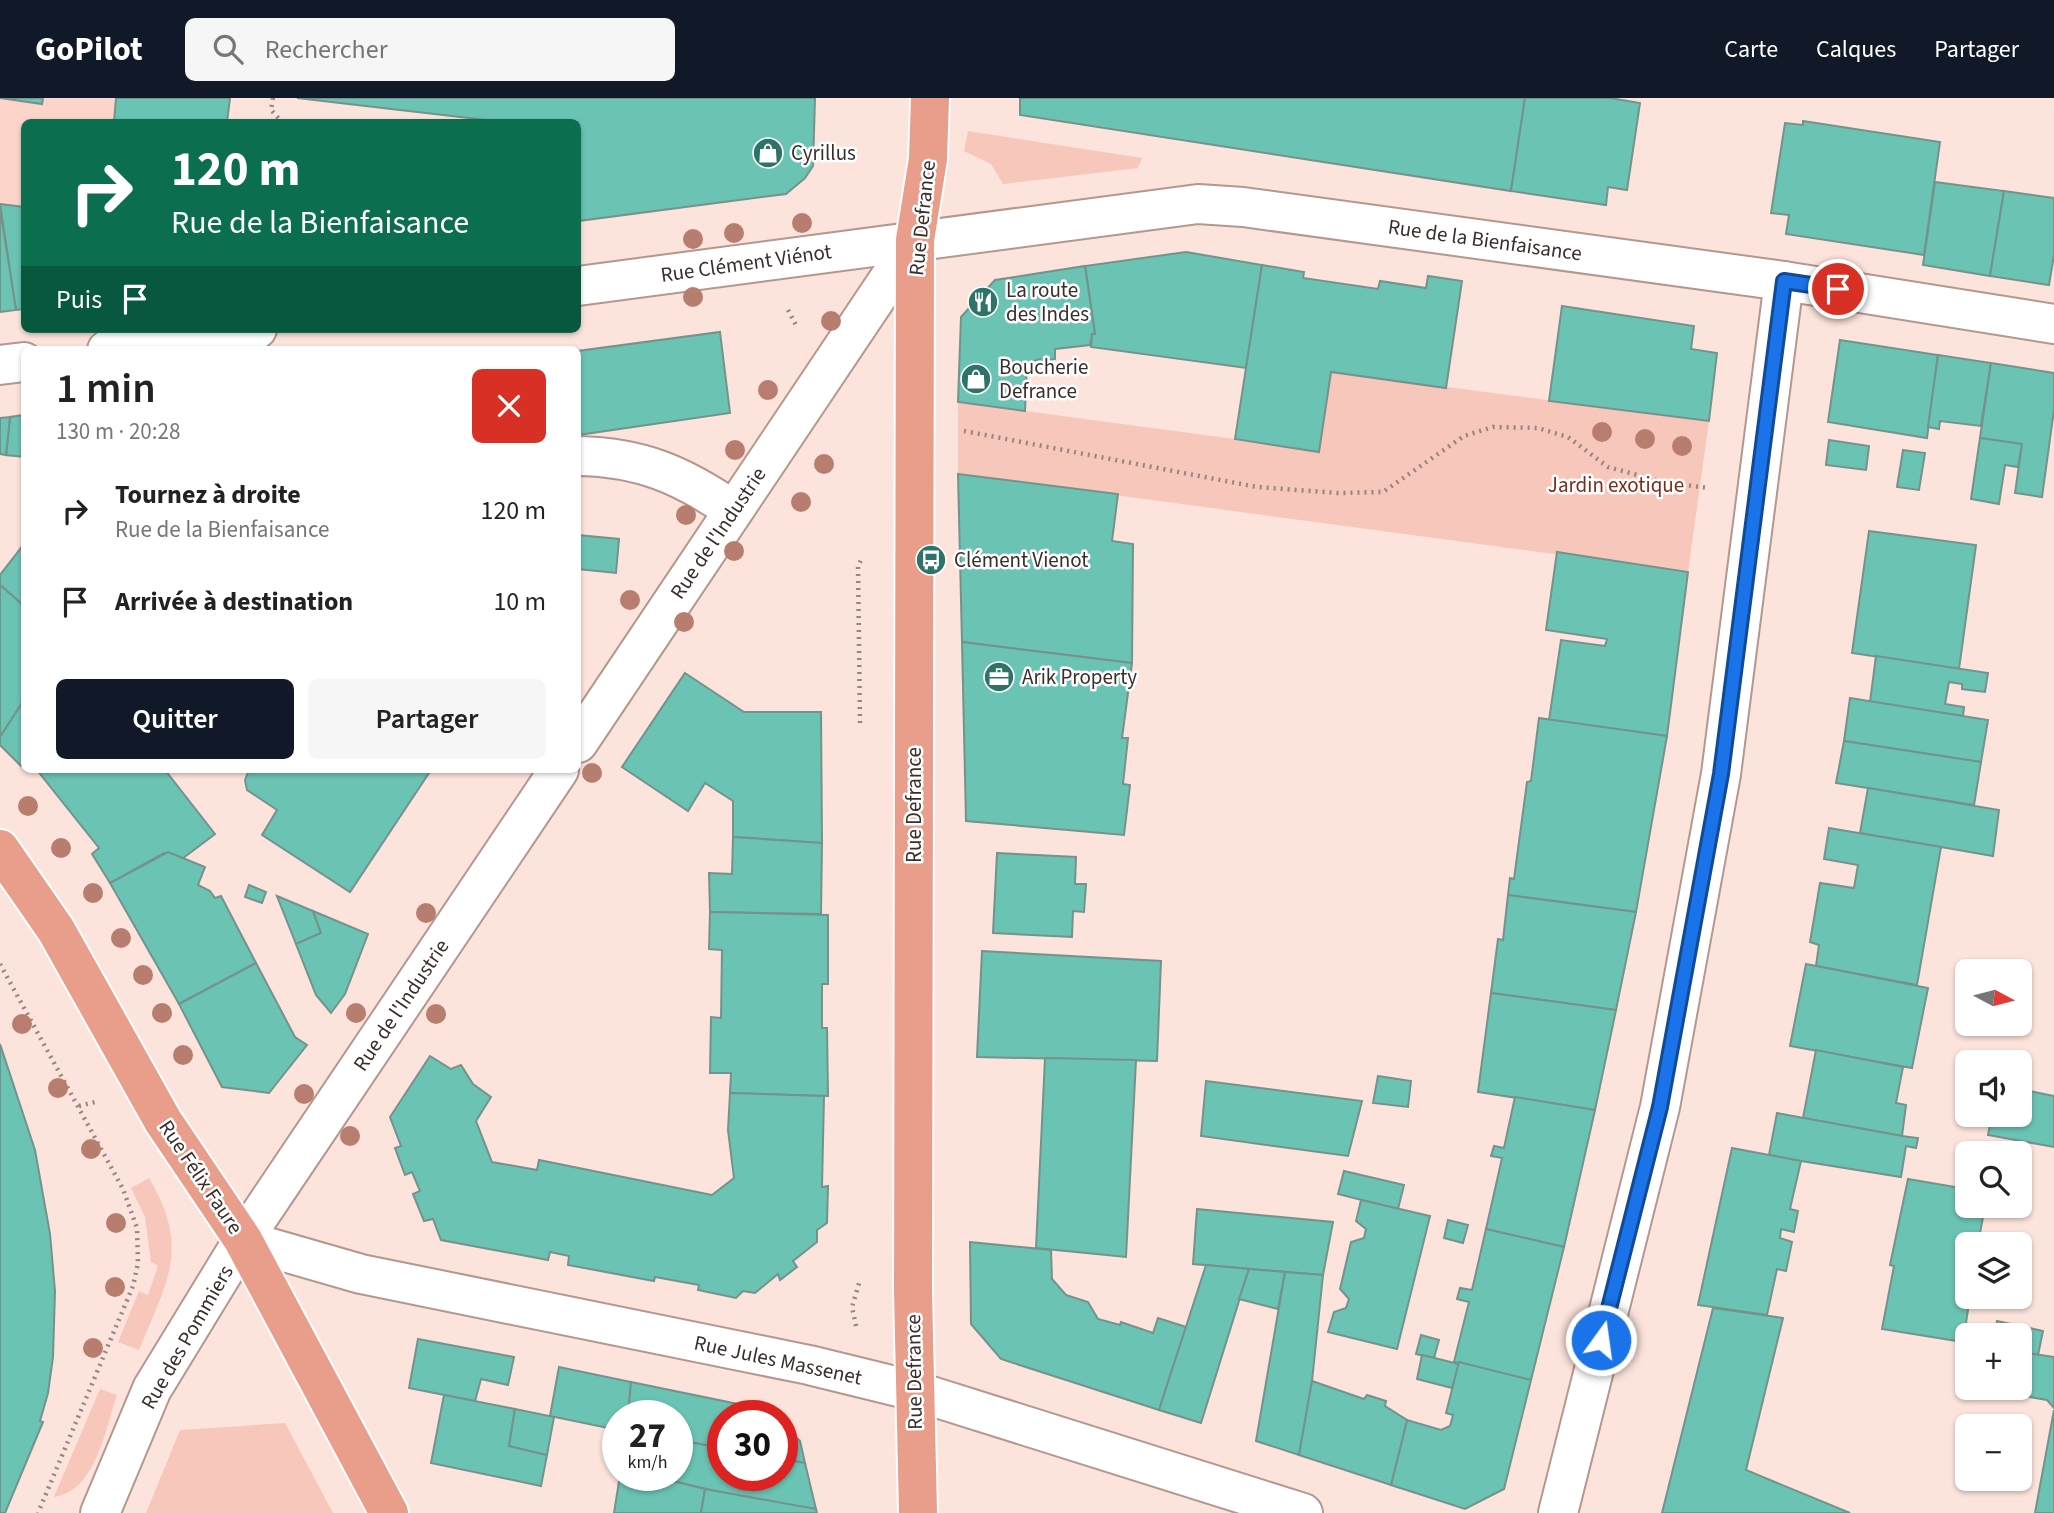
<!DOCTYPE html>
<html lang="fr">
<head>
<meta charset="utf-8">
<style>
  :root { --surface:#fff; --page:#f6f6f6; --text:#222; --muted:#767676; --accent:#111827 }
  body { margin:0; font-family:"Source Sans 3",sans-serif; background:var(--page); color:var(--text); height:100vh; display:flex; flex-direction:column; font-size:26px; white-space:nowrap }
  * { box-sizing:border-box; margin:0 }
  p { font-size:23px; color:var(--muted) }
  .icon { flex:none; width:38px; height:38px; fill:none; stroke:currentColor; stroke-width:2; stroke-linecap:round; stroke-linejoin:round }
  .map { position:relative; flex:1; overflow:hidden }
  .drawer { position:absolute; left:21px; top:248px; width:560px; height:427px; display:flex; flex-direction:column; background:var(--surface); border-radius:10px; box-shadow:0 2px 5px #0004 }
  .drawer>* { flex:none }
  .top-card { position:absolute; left:21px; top:21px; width:560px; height:214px; border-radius:10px; box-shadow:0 2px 5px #0004; background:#0b6e4f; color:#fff; overflow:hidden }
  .needle { width:46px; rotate:97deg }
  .controls { position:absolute; left:1955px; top:861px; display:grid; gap:14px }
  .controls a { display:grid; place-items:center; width:77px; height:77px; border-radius:10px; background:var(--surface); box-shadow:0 2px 5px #0004; font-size:35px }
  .speed { position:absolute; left:602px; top:1302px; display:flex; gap:14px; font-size:35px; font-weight:700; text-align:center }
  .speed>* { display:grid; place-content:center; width:91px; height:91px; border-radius:50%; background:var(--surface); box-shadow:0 2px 5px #0004; line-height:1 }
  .speed small { font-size:18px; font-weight:400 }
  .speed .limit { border:10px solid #d22; background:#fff; color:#111 }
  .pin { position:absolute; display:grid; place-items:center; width:60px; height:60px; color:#fff; margin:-30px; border:4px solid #fff; border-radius:50%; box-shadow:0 2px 7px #0007 }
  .me { position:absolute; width:77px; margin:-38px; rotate:14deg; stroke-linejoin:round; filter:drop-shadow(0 0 5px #0008) }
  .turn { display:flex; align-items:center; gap:24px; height:147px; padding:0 35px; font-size:32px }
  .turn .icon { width:91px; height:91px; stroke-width:2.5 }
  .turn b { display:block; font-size:49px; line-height:60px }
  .then { display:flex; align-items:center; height:66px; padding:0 35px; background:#0003; gap:14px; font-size:26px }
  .round { display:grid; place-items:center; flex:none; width:74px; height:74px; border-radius:10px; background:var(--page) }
  .overview { display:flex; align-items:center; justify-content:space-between; height:119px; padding:0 35px }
  h1 { font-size:42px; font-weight:600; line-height:52px }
  .action { display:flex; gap:14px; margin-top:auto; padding:14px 35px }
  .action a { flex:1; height:80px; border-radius:10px; background:var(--accent); color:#fff; font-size:28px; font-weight:600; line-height:80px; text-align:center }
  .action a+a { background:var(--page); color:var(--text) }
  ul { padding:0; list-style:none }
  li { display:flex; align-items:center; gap:21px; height:91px; padding:0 35px }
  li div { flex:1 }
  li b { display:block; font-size:26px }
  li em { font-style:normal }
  header { display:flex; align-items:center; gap:42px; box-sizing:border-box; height:98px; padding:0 35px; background:var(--accent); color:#fff }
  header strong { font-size:33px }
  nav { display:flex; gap:38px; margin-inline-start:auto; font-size:24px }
  .search { width:490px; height:63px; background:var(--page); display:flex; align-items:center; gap:18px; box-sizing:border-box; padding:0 24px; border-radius:10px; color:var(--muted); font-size:26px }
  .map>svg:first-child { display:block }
  .built { fill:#fcd4ca }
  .green { fill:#f7c7bb }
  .building { fill:#6bc3b4; stroke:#73938c; stroke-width:2 }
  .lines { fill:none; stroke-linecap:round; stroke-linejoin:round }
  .minor-casing { stroke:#b4978f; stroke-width:42 }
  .major-casing { stroke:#fff; stroke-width:42 }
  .path { stroke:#978480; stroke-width:4.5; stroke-dasharray:2 5; stroke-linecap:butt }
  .minor { stroke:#fff; stroke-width:38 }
  .major { stroke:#e99e8c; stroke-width:38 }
  .tree { fill:#b77e70 }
  .route-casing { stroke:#114b97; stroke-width:18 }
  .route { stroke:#1a73e8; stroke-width:12 }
  .labels { text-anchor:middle; stroke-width:5; stroke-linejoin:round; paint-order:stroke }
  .poi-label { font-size:21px; fill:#3a2e2b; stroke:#fff; text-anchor:start }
  .street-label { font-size:21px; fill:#3a2e2b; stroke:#fff }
  .park-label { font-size:21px; fill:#7e2b18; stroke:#fff }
</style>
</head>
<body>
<header>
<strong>GoPilot</strong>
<div class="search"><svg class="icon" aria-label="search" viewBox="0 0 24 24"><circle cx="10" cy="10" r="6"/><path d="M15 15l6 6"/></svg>Rechercher</div>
<nav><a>Carte</a><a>Calques</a><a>Partager</a></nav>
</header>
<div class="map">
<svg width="2054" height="1415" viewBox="0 0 2054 1415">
  <rect width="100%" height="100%" fill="#fce3dc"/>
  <polygon class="built" points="0,0 230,0 227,24 24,24 24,109 0,106"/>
  <g class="green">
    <polygon points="968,33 1142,60 1138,70 1003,86 991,66 964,53"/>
    <polygon points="1331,274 1709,323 1688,474 958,376 958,304 1235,341"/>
    <path d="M 149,1080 C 191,1151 167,1183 139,1252 L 118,1244 L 139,1193 L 148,1197 L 158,1168 L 151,1164 L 145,1119 L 131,1090 Z"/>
    <path d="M 100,1291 L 117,1297 C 105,1332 96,1393 54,1399 Z"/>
    <polygon points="285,1325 333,1415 146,1415 180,1332"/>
  </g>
  <g class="building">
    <polygon points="0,0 43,0 42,6"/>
    <polygon points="116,0 230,0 227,24 114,24"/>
    <polygon points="297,0 815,0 813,68 805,80 786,96 578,123 578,24 503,24"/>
    <polygon points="1020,0 1525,0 1511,93 1020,17"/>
    <polygon points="1525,0 1610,0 1640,5 1627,92 1608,89 1606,107 1511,93"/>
    <polygon points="1803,23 1940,44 1924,157 1786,136 1789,117 1771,115 1785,25 1803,27"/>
    <polygon points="1935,84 2004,93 1990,178 1923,167"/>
    <polygon points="2004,93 2054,100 2054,157 2049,187 1990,178"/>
    <polygon points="0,106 24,109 24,211 16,212"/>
    <polygon points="0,110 16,212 0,214"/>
    <polygon points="1186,154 1262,167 1246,270 1091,249 1092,236 1095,236 1085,168"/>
    <polygon points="1262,167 1304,174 1303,180 1378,191 1380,183 1426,190 1428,178 1462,183 1446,290 1331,274 1319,354 1235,341"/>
    <polygon points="1085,168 1095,236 1092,236 1090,247 1055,251 1055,261 1040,264 1040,261 1027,265 1025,313 958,304 961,219 995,182"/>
    <polygon points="1562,208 1694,228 1691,251 1717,255 1709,323 1549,303"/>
    <polygon points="720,234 730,315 578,337 578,253"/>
    <polygon points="1840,242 1938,257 1927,340 1828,324"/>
    <polygon points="1938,257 1991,265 1981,328 1940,323 1939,331 1928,329"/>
    <polygon points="1991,265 2054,275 2054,312 2042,399 2015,395 2022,346 1980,340"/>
    <polygon points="24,317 24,359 6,357 10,319"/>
    <polygon points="10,319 6,357 0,356 0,320"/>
    <polygon points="1980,340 2022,346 2018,369 2005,367 1999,406 1971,401"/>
    <polygon points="1829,342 1869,348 1866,372 1826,367"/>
    <polygon points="1903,352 1925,355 1919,392 1897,389"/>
    <polygon points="958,376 1118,396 1112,443 1133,446 1132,565 962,544"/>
    <polygon points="1869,433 1976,447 1959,571 1852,555"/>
    <polygon points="578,437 619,441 616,475 578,471"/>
    <polygon points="24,446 24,508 0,487 0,477"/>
    <polygon points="1557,454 1688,474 1667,638 1549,622 1561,542 1605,548 1607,541 1546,532"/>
    <polygon points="0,487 24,508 24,602 0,639"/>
    <polygon points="962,544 1132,565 1122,640 1128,640 1123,686 1130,687 1124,737 966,723"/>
    <polygon points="1876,558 1988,575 1985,594 1962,591 1962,586 1949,584 1945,606 1964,609 1963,618 1870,604"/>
    <polygon points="685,575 744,614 821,614 822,745 733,739 733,703 705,685 688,713 622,669"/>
    <polygon points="1850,600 1988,622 1981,664 1844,643"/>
    <polygon points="24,602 24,666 21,668 0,647 0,639"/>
    <polygon points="1539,620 1667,638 1636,814 1508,797 1510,780 1514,781 1527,684 1531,683"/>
    <polygon points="1844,643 1981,664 1974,707 1836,685"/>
    <polygon points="37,672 165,672 215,736 182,761 164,755 110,785 92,756 99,750"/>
    <polygon points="249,672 431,672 350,794 262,737 277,712 247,692 245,682"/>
    <polygon points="1868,690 1999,712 1993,758 1860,735"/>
    <polygon points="1829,730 1941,749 1917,887 1816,868 1819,847 1810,844 1820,785 1854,790 1858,767 1824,761"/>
    <polygon points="733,739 822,745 821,816 710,814 709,775 732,776"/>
    <polygon points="168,754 205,769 198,787 210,793 215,800 221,798 256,865 179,906 110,785"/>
    <polygon points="997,755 1076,759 1075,786 1086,786 1084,814 1073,813 1072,839 993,835"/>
    <polygon points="249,787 266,794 262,805 245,799"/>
    <polygon points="1508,797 1636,814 1616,912 1491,895 1498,841 1503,842"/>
    <polygon points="277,798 313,813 321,835 296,846"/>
    <polygon points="313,813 368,836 345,896 331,915 316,897 296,846 321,835"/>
    <polygon points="710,814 828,817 828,886 822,886 822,930 827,930 828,998 730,995 731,975 710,975 711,919 721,920 722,852 709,851"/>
    <polygon points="982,853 1161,863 1157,963 977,959"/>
    <polygon points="256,865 295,939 307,947 269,995 222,989 179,906"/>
    <polygon points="1806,866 1928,890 1912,970 1790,948"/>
    <polygon points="1491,895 1616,912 1595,1012 1478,994"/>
    <polygon points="0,946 35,1052 50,1136 55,1193 53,1259 48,1295 40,1323 43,1324 5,1415 0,1415"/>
    <polygon points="1816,952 1903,969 1896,1005 1906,1007 1902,1038 1803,1020"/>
    <polygon points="430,958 451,971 461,967 473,986 491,999 476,1023 492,1064 537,1072 539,1062 712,1097 734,1080 728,1032 730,995 824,998 822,1089 828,1088 827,1125 817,1132 817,1144 793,1163 797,1169 780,1182 778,1176 755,1195 743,1193 736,1200 698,1192 699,1187 655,1179 654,1183 568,1167 569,1158 550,1154 548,1162 441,1142 433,1121 424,1123 413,1096 420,1093 412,1074 405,1077 395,1050 401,1048 390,1019"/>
    <polygon points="1045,960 1136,962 1126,1159 1036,1150"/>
    <polygon points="1378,978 1411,983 1408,1009 1373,1005"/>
    <polygon points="1206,983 1362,1003 1348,1058 1201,1038"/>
    <polygon points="2020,991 2054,998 2054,1049 1988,1037 1992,1017 2020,1017"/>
    <polygon points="1515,999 1595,1012 1564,1149 1486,1131 1502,1060 1491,1058 1494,1048 1504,1050"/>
    <polygon points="1777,1015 1902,1038 1918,1040 1916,1050 1906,1048 1901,1079 1801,1063 1769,1057"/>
    <polygon points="1732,1050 1801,1063 1790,1111 1798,1113 1794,1134 1781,1131 1780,1140 1792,1144 1786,1173 1777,1171 1767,1217 1698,1207"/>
    <polygon points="1344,1073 1404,1087 1398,1111 1338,1096"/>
    <polygon points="1908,1081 1967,1091 1967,1108 1985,1108 1978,1146 1967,1146 1967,1199 1970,1199 1963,1244 1882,1231 1894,1168 1890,1167"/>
    <polygon points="1361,1102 1430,1118 1397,1251 1328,1234 1334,1214 1346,1210 1349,1201 1340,1191 1351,1144 1364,1140 1366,1131 1356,1123"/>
    <polygon points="1197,1111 1333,1124 1323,1177 1193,1166"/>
    <polygon points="1448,1122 1468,1127 1463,1145 1444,1140"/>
    <polygon points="1486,1131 1564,1149 1531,1282 1454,1264 1469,1204 1457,1201 1460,1190 1472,1192"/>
    <polygon points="970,1144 1051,1152 1052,1181 1066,1197 1088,1204 1098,1221 1120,1227 1121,1224 1153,1235 1158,1220 1186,1229 1159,1312 1001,1261 971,1226"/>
    <polygon points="1206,1167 1249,1171 1201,1325 1159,1312"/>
    <polygon points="1249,1171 1285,1174 1278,1211 1239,1201"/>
    <polygon points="1285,1174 1323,1177 1312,1283 1299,1357 1256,1343"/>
    <polygon points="1713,1210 1783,1220 1746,1372 1850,1415 1662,1415"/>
    <polygon points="1997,1223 2043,1233 2038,1257 2020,1254 2020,1237 1994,1237"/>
    <polygon points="1421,1237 1439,1242 1434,1260 1416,1256"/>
    <polygon points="418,1241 514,1259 508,1287 481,1281 475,1303 409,1290"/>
    <polygon points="2020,1254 2054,1259 2054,1310 2047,1302 1976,1290 2020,1290"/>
    <polygon points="1422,1257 1459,1266 1452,1290 1417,1281"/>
    <polygon points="1459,1264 1531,1282 1504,1391 1465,1411 1391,1387 1407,1322 1441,1332 1450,1328 1453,1317 1446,1315"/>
    <polygon points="559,1269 631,1284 628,1318 618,1318 618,1332 550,1318"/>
    <polygon points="1312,1283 1364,1301 1367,1297 1386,1303 1385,1308 1407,1322 1391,1387 1299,1357"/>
    <polygon points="631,1284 767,1312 773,1318 723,1318 723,1350 677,1342 677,1318 628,1318"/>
    <polygon points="444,1297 515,1311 509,1348 547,1357 541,1388 431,1365"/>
    <polygon points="515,1311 554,1319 547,1357 509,1348"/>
    <polygon points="2054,1312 2054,1415 2035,1415"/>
    <polygon points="782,1326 800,1343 805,1365 782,1361"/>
    <polygon points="677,1342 723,1350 723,1377 782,1377 782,1361 805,1365 816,1411 748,1401 648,1377 677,1377"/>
    <polygon points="620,1377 648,1377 705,1391 701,1415 614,1415"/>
    <polygon points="705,1391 816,1411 817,1415 701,1415"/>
  </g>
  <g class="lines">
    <g class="minor-casing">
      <g id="minor">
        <polyline points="578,188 1198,106 1243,109 1784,183 2054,226"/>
        <polyline points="107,252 257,231"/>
        <polyline points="0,267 24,264"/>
        <path d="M 578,358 C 641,359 682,377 733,412"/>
        <polyline points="578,645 915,142"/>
        <polyline points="243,1142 361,1176 809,1267 915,1293 1303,1415"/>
        <polyline points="100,1415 152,1291 243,1142 559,672"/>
        <polyline points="1558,1415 1660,1009 1721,676 1784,183"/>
      </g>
    </g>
    <g class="major-casing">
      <g id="major">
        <polyline points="0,751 56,832 163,1023 243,1142 389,1415"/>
        <polyline points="918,1415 913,1193 915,142 928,61 930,0"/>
      </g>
    </g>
    <g class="path">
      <polyline points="273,0 271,12 282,24"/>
      <polyline points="788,212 797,229"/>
      <polyline points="964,333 1257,389 1338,395 1383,394 1464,338 1493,329 1538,330 1568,339 1608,369 1663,384 1708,390"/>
      <polyline points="860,625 858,468 862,460"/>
      <polyline points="0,866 123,1091 137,1130 138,1165 133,1188 38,1415"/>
      <polyline points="79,1008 95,1004"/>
      <polyline points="856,1228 852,1209 860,1182"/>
    </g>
    <use href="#minor" class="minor"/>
    <use href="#major" class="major"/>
  </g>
  <g class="tree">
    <circle cx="802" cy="125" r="10"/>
    <circle cx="734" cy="135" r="10"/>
    <circle cx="693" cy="141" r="10"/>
    <circle cx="693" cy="199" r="10"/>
    <circle cx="831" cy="223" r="10"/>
    <circle cx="768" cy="292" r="10"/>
    <circle cx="1602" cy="334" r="10"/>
    <circle cx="1645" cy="341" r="10"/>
    <circle cx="1682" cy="348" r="10"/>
    <circle cx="735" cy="352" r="10"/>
    <circle cx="824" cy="366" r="10"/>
    <circle cx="801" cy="404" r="10"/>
    <circle cx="686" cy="417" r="10"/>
    <circle cx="734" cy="453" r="10"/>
    <circle cx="630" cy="502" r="10"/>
    <circle cx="684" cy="524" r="10"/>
    <circle cx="592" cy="675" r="10"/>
    <circle cx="28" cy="708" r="10"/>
    <circle cx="61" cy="750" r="10"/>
    <circle cx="93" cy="795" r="10"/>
    <circle cx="426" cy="815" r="10"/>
    <circle cx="121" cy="840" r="10"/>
    <circle cx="143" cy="877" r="10"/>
    <circle cx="162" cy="915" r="10"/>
    <circle cx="356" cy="915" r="10"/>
    <circle cx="436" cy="916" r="10"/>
    <circle cx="22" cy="926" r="10"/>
    <circle cx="183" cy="957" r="10"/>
    <circle cx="58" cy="990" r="10"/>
    <circle cx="304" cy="996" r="10"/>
    <circle cx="350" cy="1038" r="10"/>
    <circle cx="91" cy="1051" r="10"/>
    <circle cx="116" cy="1125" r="10"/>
    <circle cx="115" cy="1189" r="10"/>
    <circle cx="93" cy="1250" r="10"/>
  </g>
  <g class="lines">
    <g class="route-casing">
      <polyline id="route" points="1601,1242 1660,1009 1721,676 1784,183 1838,191"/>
    </g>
    <use href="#route" class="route"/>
  </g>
  <defs>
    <g id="shop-disc" transform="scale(1.575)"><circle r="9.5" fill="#2e7368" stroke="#fff"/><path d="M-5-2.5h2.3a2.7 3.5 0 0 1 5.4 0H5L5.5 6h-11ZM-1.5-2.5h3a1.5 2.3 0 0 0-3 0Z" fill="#fff"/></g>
    <g id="restaurant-disc" transform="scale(1.575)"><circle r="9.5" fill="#2e7368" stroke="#fff"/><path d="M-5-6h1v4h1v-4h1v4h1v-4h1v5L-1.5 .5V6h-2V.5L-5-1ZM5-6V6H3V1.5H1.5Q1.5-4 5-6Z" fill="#fff"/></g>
    <g id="bus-disc" transform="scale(1.575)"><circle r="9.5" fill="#2e7368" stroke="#fff"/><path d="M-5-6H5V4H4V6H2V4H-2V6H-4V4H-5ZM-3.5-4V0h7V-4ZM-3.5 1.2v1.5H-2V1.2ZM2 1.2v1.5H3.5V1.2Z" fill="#fff"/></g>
    <g id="office-disc" transform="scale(1.575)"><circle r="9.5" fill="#2e7368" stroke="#fff"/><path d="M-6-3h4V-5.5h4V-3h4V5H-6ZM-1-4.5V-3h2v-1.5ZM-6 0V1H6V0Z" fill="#fff"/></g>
  </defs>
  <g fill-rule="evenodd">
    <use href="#shop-disc" x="768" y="55"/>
    <use href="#restaurant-disc" x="983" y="204"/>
    <use href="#shop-disc" x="976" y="281"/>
    <use href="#bus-disc" x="931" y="462"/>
    <use href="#office-disc" x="999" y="579"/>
  </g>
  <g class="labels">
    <g class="poi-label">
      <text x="791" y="62">Cyrillus</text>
      <text x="1006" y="199">La route<tspan x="1006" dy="24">des Indes</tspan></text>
      <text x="999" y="276">Boucherie<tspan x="999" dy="24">Defrance</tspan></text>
      <text x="954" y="469">Clément Vienot</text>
      <text x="1022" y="586">Arik Property</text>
    </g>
    <g class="street-label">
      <text transform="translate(922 120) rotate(-84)" y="7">Rue Defrance</text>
      <text transform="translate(1485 142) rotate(8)" y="7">Rue de la Bienfaisance</text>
      <text transform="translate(746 165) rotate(-8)" y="7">Rue Clément Viénot</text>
      <text transform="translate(718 435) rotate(-56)" y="7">Rue de l'Industrie</text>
      <text transform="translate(914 707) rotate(-90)" y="7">Rue Defrance</text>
      <text transform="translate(401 907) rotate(-56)" y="7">Rue de l'Industrie</text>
      <text transform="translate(201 1079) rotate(56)" y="7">Rue Félix Faure</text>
      <text transform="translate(187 1239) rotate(-60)" y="7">Rue des Pommiers</text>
      <text transform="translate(778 1262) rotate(12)" y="7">Rue Jules Massenet</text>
      <text transform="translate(914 1274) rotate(-91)" y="7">Rue Defrance</text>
    </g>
    <g class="park-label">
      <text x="1616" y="394">Jardin exotique</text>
    </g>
  </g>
</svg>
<div class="controls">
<a><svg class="needle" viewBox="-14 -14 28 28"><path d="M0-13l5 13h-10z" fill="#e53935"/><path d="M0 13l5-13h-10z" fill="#767676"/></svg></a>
<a><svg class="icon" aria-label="sound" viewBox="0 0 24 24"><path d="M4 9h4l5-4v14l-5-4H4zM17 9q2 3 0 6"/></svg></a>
<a><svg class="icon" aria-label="search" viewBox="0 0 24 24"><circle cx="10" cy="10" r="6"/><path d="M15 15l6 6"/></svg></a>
<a><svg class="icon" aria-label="layers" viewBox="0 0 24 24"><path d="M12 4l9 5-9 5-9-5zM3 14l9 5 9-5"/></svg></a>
<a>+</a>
<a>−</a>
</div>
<div class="speed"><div>27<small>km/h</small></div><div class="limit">30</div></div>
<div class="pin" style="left:1838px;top:191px;background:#d93025"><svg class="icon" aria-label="arrive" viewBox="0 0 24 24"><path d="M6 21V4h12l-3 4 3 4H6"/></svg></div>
<svg class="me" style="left:1601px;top:1242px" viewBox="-20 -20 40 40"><circle r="17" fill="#1a73e8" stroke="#fff" stroke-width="3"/><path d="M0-11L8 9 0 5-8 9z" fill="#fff"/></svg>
<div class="top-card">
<div class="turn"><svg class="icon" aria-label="right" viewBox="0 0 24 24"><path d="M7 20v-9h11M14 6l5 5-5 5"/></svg><div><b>120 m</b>Rue de la Bienfaisance</div></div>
<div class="then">Puis<svg class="icon" aria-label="arrive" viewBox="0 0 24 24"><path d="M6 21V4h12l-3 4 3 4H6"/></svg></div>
</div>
<section class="drawer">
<div class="overview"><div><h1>1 min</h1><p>130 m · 20:28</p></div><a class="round" style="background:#d93025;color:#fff"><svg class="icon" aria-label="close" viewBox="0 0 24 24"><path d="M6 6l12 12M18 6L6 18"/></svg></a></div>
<ul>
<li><svg class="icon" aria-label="right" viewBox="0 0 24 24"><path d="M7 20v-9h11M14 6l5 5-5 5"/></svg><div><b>Tournez à droite</b><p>Rue de la Bienfaisance</p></div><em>120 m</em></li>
<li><svg class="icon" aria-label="arrive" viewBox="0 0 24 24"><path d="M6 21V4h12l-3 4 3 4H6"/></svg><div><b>Arrivée à destination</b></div><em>10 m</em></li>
</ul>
<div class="action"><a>Quitter</a><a>Partager</a></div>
</section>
</div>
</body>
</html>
